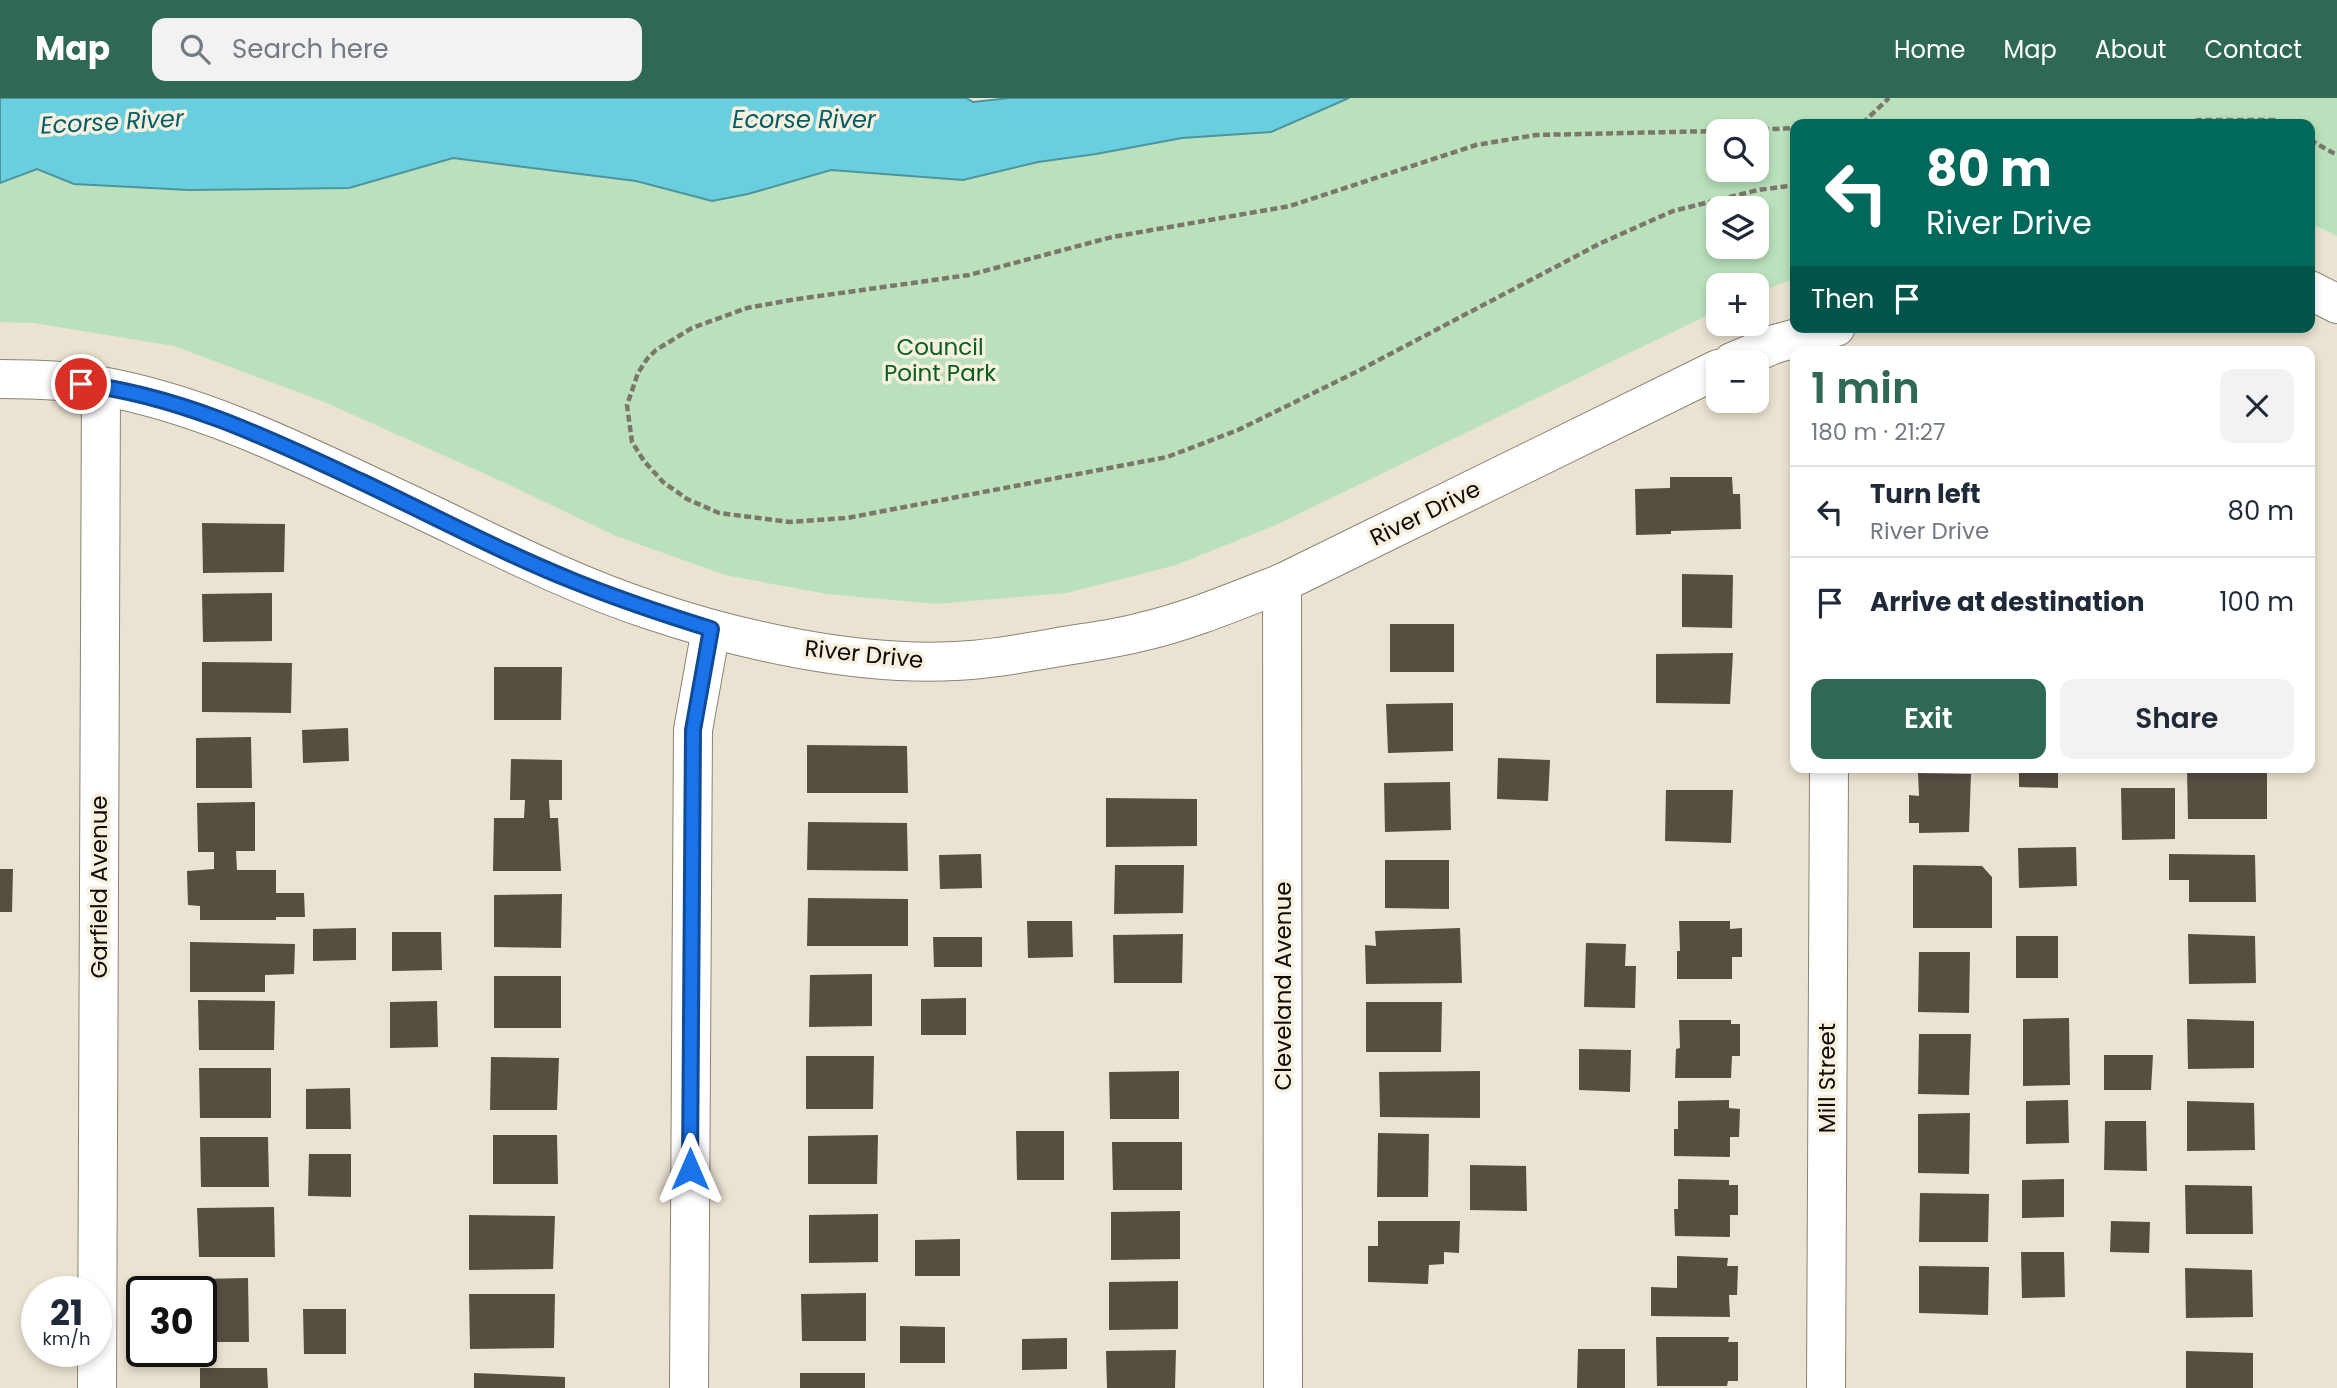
<!DOCTYPE html>
<html lang="en">
<head>
<meta charset="utf-8">
<style>
  :root { --surface:#fff; --page:#f2f2f3; --text:#1f2937; --muted:#747a83; --line:#e0e1e3; --accent:#2f6953 }
  body { margin:0; font-family:Poppins,sans-serif; background:var(--page); color:var(--text); height:100vh; display:flex; flex-direction:column; font-size:26px; white-space:nowrap }
  * { box-sizing:border-box; margin:0 }
  p { font-size:23px; color:var(--muted) }
  .icon { flex:none; width:38px; height:38px; fill:none; stroke:currentColor; stroke-width:2; stroke-linecap:round; stroke-linejoin:round }
  .map { position:relative; flex:1; overflow:hidden }
  .details { position:absolute; left:1790px; top:248px; width:525px; height:427px; display:flex; flex-direction:column; background:var(--surface); border-radius:14px; box-shadow:0 4px 10px #0003 }
  .details>* { flex:none }
  .banner { position:absolute; left:1790px; top:21px; width:525px; height:214px; border-radius:14px; box-shadow:0 4px 10px #0003; background:#00695c; color:#fff; overflow:hidden }
  .buttons { position:absolute; left:1706px; top:21px; display:grid; gap:14px }
  .buttons a { display:grid; place-items:center; width:63px; height:63px; border-radius:14px; background:var(--surface); box-shadow:0 4px 10px #0003; font-size:35px }
  .speed { position:absolute; left:21px; top:1178px; display:flex; gap:14px; font-size:35px; font-weight:700; text-align:center }
  .speed>* { display:grid; place-content:center; width:91px; height:91px; border-radius:50%; background:var(--surface); box-shadow:0 4px 10px #0003; line-height:1 }
  .speed small { font-size:18px; font-weight:400 }
  .speed .limit { border:4px solid #111; border-radius:10px; background:#fff; color:#111 }
  .pin { position:absolute; display:grid; place-items:center; width:60px; height:60px; color:#fff; margin:-30px; border:4px solid #fff; border-radius:50%; box-shadow:0 2px 7px #0007 }
  .me { position:absolute; width:77px; margin:-38px; rotate:0deg; stroke-linejoin:round; filter:drop-shadow(0 0 5px #0008) }
  .turn { display:flex; align-items:center; gap:24px; height:147px; padding:0 21px; font-size:32px }
  .turn .icon { width:91px; height:91px; stroke-width:2.5 }
  .turn b { display:block; font-size:49px; line-height:60px }
  .then { display:flex; align-items:center; height:66px; padding:0 21px; background:#0003; gap:14px; font-size:26px }
  .round { display:grid; place-items:center; flex:none; width:74px; height:74px; border-radius:14px; background:var(--page) }
  .head { display:flex; align-items:center; justify-content:space-between; height:119px; padding:0 21px }
  h1 { font-size:42px; font-weight:600; line-height:52px; color:var(--accent) }
  .action { display:flex; gap:14px; margin-top:auto; padding:14px 21px }
  .action a { flex:1; height:80px; border-radius:14px; background:var(--accent); color:#fff; font-size:28px; font-weight:600; line-height:80px; text-align:center }
  .action a+a { background:var(--page); color:var(--text) }
  ul { padding:0; list-style:none }
  li { display:flex; align-items:center; gap:21px; height:91px; padding:0 21px; border-top:2px solid var(--line) }
  li div { flex:1 }
  li b { display:block; font-size:26px }
  li em { font-style:normal }
  header { display:flex; align-items:center; gap:42px; box-sizing:border-box; height:98px; padding:0 35px; background:var(--accent); color:#fff }
  header strong { font-size:33px }
  nav { display:flex; gap:38px; margin-inline-start:auto; font-size:24px }
  .search { width:490px; height:63px; background:var(--page); display:flex; align-items:center; gap:18px; box-sizing:border-box; padding:0 24px; border-radius:14px; color:var(--muted); font-size:26px }
  .map>svg:first-child { display:block }
  .green { fill:#bae1bc; fill-rule:evenodd }
  .water { fill:#69cede; stroke:#4e949d; stroke-width:2 }
  .building { fill:#564f41 }
  .lines { fill:none; stroke-linecap:round; stroke-linejoin:round }
  .minor-casing { stroke:#8b8475; stroke-width:40 }
  .tertiary-casing { stroke:#8b8475; stroke-width:40 }
  .path { stroke:#7c776b; stroke-width:4.5; stroke-dasharray:7 3.5; stroke-linecap:butt }
  .minor { stroke:#fff; stroke-width:38 }
  .tertiary { stroke:#fff; stroke-width:38 }
  .route-casing { stroke:#114b97; stroke-width:18 }
  .route { stroke:#1a73e8; stroke-width:12 }
  .labels { text-anchor:middle; stroke-width:7; stroke-linejoin:round; paint-order:stroke }
  .park-label { font-size:23px; fill:#06601e; stroke:#f7f0de }
  .street-label { font-size:23px; fill:#0e0b06; stroke:#f7f0de }
  .water-label { font-size:24px; font-style:italic; fill:#005d69; stroke:#f7f0de }
</style>
</head>
<body>
<header>
<strong>Map</strong>
<div class="search"><svg class="icon" aria-label="search" viewBox="0 0 24 24"><circle cx="10" cy="10" r="6"/><path d="M15 15l6 6"/></svg>Search here</div>
<nav><a>Home</a><a>Map</a><a>About</a><a>Contact</a></nav>
</header>
<div class="map">
<svg width="2337" height="1290" viewBox="0 0 2337 1290">
  <rect width="100%" height="100%" fill="#eae3d1"/>
  <path class="green" d="M 1103,0 L 2337,0 L 2337,138 L 2310,125 L 2310,26 L 1796,26 L 1795,180 L 1757,195 L 1757,187 L 1718,187 L 1718,212 L 1278,426 L 1176,467 L 1067,495 L 936,506 L 827,496 L 725,477 L 616,438 L 501,383 L 322,303 L 174,248 L 34,225 L 0,224 L 0,29 L 805,27 ZM 1718,33 L 1757,33 L 1757,72 L 1718,72 ZM 1718,110 L 1757,110 L 1757,149 L 1718,149 Z"/>
  <polygon class="water" points="0,0 966,0 973,4 1010,0 1349,0 1271,34 1182,40 1096,56 1038,64 963,82 831,72 748,96 712,103 636,83 453,60 349,90 189,92 74,86 37,71 0,85"/>
  <g class="building">
    <polygon points="1670,379 1732,379 1733,396 1740,396 1741,431 1671,433 1671,436 1636,437 1635,391 1670,390"/>
    <polygon points="202,425 285,426 284,474 203,475"/>
    <polygon points="1682,476 1733,477 1732,530 1682,529"/>
    <polygon points="272,495 272,543 203,544 202,496"/>
    <rect x="1390" y="526" width="64" height="48"/>
    <polygon points="1733,555 1730,606 1656,605 1656,556"/>
    <polygon points="202,564 292,565 291,615 202,614"/>
    <polygon points="494,569 562,569 561,622 494,622"/>
    <polygon points="1453,605 1453,653 1388,655 1386,606"/>
    <polygon points="348,630 349,663 303,665 302,632"/>
    <polygon points="251,639 252,690 196,690 196,640"/>
    <polygon points="807,647 907,648 908,695 807,695"/>
    <polygon points="1498,660 1550,662 1548,703 1497,701"/>
    <polygon points="511,661 562,662 562,702 549,702 550,720 558,720 561,773 493,773 494,720 524,720 525,702 510,702"/>
    <polygon points="2019,670 2058,670 2058,690 2019,689"/>
    <polygon points="2187,672 2267,673 2267,721 2188,721"/>
    <polygon points="1918,675 1971,676 1969,734 1919,735 1919,725 1909,725 1909,697 1919,698"/>
    <polygon points="1450,684 1451,732 1385,734 1384,685"/>
    <polygon points="2121,690 2175,690 2175,741 2122,742"/>
    <polygon points="1666,692 1733,692 1731,745 1665,743"/>
    <polygon points="1106,700 1197,701 1197,748 1106,749"/>
    <polygon points="255,704 255,753 236,753 237,772 276,772 276,795 304,795 305,819 276,819 276,822 200,822 200,808 188,807 187,773 214,771 214,754 198,754 197,705"/>
    <polygon points="808,724 907,725 908,773 807,772"/>
    <polygon points="2076,749 2077,788 2019,790 2018,750"/>
    <polygon points="981,756 982,790 940,791 939,757"/>
    <polygon points="2169,756 2255,757 2256,804 2189,804 2189,782 2169,782"/>
    <polygon points="1385,762 1449,762 1449,811 1385,810"/>
    <polygon points="1115,767 1184,767 1183,815 1114,816"/>
    <polygon points="1913,767 1982,768 1992,779 1992,830 1913,830"/>
    <polygon points="0,771 13,771 12,814 0,814"/>
    <polygon points="562,796 561,850 494,849 494,797"/>
    <polygon points="808,800 908,801 908,848 807,848"/>
    <polygon points="1027,823 1072,823 1073,859 1028,860"/>
    <polygon points="1679,823 1730,823 1730,831 1742,830 1742,859 1732,859 1732,881 1677,881 1677,853 1680,853"/>
    <polygon points="356,830 356,862 313,863 313,831"/>
    <polygon points="1460,830 1462,885 1366,886 1365,847 1376,848 1375,833"/>
    <polygon points="392,834 441,834 442,872 392,873"/>
    <polygon points="1183,836 1182,885 1114,885 1113,837"/>
    <polygon points="2188,836 2255,838 2256,885 2189,886"/>
    <rect x="2016" y="838" width="42" height="42"/>
    <polygon points="933,839 982,839 982,869 934,869"/>
    <polygon points="190,844 295,846 294,876 265,877 265,894 190,894"/>
    <polygon points="1586,845 1626,846 1625,868 1636,868 1635,910 1584,909"/>
    <polygon points="1919,854 1970,854 1969,915 1918,914"/>
    <polygon points="872,876 872,928 809,929 810,877"/>
    <rect x="494" y="878" width="67" height="52"/>
    <polygon points="966,900 966,937 921,937 921,901"/>
    <polygon points="198,902 275,903 274,952 199,952"/>
    <polygon points="437,903 438,949 390,950 390,904"/>
    <polygon points="1366,904 1442,904 1441,954 1366,954"/>
    <polygon points="2069,920 2070,987 2023,988 2023,921"/>
    <polygon points="2187,921 2254,923 2254,970 2188,971"/>
    <polygon points="1679,922 1731,922 1731,926 1740,926 1740,958 1732,958 1731,980 1675,980 1676,951 1680,950"/>
    <polygon points="1919,936 1971,936 1969,997 1918,996"/>
    <polygon points="1579,951 1631,952 1630,994 1579,992"/>
    <polygon points="2104,957 2153,957 2151,992 2104,992"/>
    <polygon points="806,958 874,958 873,1011 806,1011"/>
    <polygon points="491,959 559,960 557,1012 490,1012"/>
    <polygon points="199,970 271,970 271,1020 200,1020"/>
    <polygon points="1179,973 1179,1021 1110,1021 1109,974"/>
    <polygon points="1480,973 1480,1020 1380,1019 1379,974"/>
    <polygon points="350,990 351,1031 306,1031 306,991"/>
    <polygon points="1729,1002 1729,1010 1740,1011 1739,1039 1730,1039 1730,1059 1674,1058 1674,1031 1678,1031 1678,1003"/>
    <polygon points="2068,1002 2069,1045 2026,1046 2026,1003"/>
    <polygon points="2187,1003 2254,1005 2255,1052 2187,1053"/>
    <polygon points="1970,1015 1969,1076 1918,1075 1918,1016"/>
    <polygon points="2105,1023 2146,1023 2147,1073 2104,1072"/>
    <polygon points="1016,1033 1064,1033 1064,1082 1017,1082"/>
    <polygon points="1378,1035 1429,1036 1428,1099 1377,1099"/>
    <polygon points="493,1037 557,1037 558,1086 493,1086"/>
    <polygon points="878,1037 877,1086 808,1086 808,1038"/>
    <polygon points="200,1039 268,1039 269,1089 201,1089"/>
    <polygon points="1112,1044 1182,1044 1182,1092 1113,1092"/>
    <polygon points="309,1056 351,1056 351,1099 308,1098"/>
    <polygon points="1470,1067 1526,1068 1527,1113 1470,1112"/>
    <polygon points="1678,1081 1729,1082 1729,1087 1738,1087 1738,1117 1730,1117 1730,1139 1675,1138 1674,1111 1678,1111"/>
    <polygon points="2064,1081 2064,1119 2022,1120 2022,1082"/>
    <polygon points="2185,1087 2252,1088 2253,1136 2186,1136"/>
    <polygon points="1920,1095 1989,1096 1988,1144 1919,1144"/>
    <polygon points="274,1109 275,1159 199,1159 197,1110"/>
    <polygon points="1180,1113 1180,1161 1111,1162 1111,1114"/>
    <polygon points="878,1116 878,1164 809,1165 809,1117"/>
    <polygon points="469,1117 555,1118 553,1171 469,1172"/>
    <polygon points="1378,1123 1460,1123 1459,1155 1444,1154 1444,1166 1429,1167 1428,1186 1368,1184 1368,1148 1378,1148"/>
    <polygon points="2111,1123 2150,1124 2149,1155 2110,1154"/>
    <polygon points="960,1141 960,1178 915,1178 915,1142"/>
    <polygon points="2021,1154 2064,1154 2065,1199 2022,1200"/>
    <polygon points="1677,1158 1728,1160 1727,1168 1738,1168 1737,1197 1729,1197 1730,1219 1651,1218 1651,1189 1677,1190"/>
    <polygon points="1919,1168 1989,1169 1988,1217 1919,1215"/>
    <polygon points="2185,1170 2252,1172 2253,1219 2186,1220"/>
    <polygon points="248,1180 249,1244 201,1244 200,1181"/>
    <polygon points="1178,1183 1178,1231 1109,1232 1109,1184"/>
    <polygon points="866,1195 866,1243 802,1243 801,1196"/>
    <polygon points="469,1196 555,1196 554,1250 470,1251"/>
    <polygon points="303,1211 346,1211 346,1256 304,1256"/>
    <polygon points="900,1228 945,1229 945,1265 900,1265"/>
    <polygon points="1656,1239 1729,1239 1728,1244 1738,1244 1738,1283 1728,1283 1727,1288 1657,1288"/>
    <polygon points="1067,1240 1067,1271 1022,1272 1022,1241"/>
    <polygon points="1578,1251 1625,1251 1625,1290 1577,1290"/>
    <polygon points="1176,1252 1175,1290 1107,1290 1106,1253"/>
    <polygon points="2186,1253 2253,1255 2253,1290 2186,1290"/>
    <polygon points="200,1270 267,1270 268,1290 200,1290"/>
    <polygon points="474,1275 565,1279 565,1290 474,1290"/>
    <rect x="800" y="1275" width="65" height="15"/>
  </g>
  <g class="lines">
    <g class="minor-casing">
      <g id="minor">
        <polyline points="1282,485 1283,1290"/>
        <polyline points="97,1290 101,288"/>
        <polyline points="689,1290 693,632 711,531"/>
        <polyline points="1826,1290 1829,670"/>
      </g>
    </g>
    <g class="tertiary-casing">
      <g id="tertiary">
        <polyline points="2310,192 2337,206"/>
        <polyline points="1732,264 1775,246 1836,229"/>
        <path d="M 0,281 C 34,281 68,282 101,288 C 207,307 306,358 403,403 C 484,441 565,484 650,512 C 742,543 857,568 955,563 C 986,562 1018,556 1048,551 C 1079,545 1111,542 1141,534 C 1189,523 1236,503 1282,485 L 1718,271"/>
      </g>
    </g>
    <g class="path">
      <polyline points="1830,26 1865,23 1889,0"/>
      <polyline points="2174,26 2200,22 2274,22 2281,26"/>
      <polyline points="1718,33 1536,37 1476,47 1290,108 1112,139 969,177 791,202 747,210 692,230 656,252 647,261 638,275 627,307 632,344 644,363 663,384 687,401 719,415 790,424 847,420 1167,359 1238,332 1356,274 1601,145 1673,113 1758,92 1796,87"/>
      <polyline points="1720,33 1796,30"/>
      <polyline points="2310,42 2337,57"/>
    </g>
    <use href="#minor" class="minor"/>
    <use href="#tertiary" class="tertiary"/>
  </g>
  <g class="lines">
    <g class="route-casing">
      <path id="route" d="M 81,286 C 179,297 272,342 360,383 C 432,417 503,455 576,484 C 621,502 666,517 711,531 L 693,632 L 690,1071"/>
    </g>
    <use href="#route" class="route"/>
  </g>
  <g class="labels">
    <g class="park-label">
      <text x="940" y="257">Council<tspan x="940" dy="26">Point Park</tspan></text>
    </g>
    <g class="street-label">
      <text transform="translate(1425 415) rotate(-26)" y="8">River Drive</text>
      <text transform="translate(864 556) rotate(6)" y="8">River Drive</text>
      <text transform="translate(99 789) rotate(-90)" y="8">Garfield Avenue</text>
      <text transform="translate(1283 888) rotate(-90)" y="8">Cleveland Avenue</text>
      <text transform="translate(1827 980) rotate(-90)" y="8">Mill Street</text>
    </g>
    <g class="water-label">
      <text x="804" y="30">Ecorse River</text>
      <text transform="translate(112 24) rotate(-3)" y="8">Ecorse River</text>
    </g>
  </g>
</svg>
<div class="buttons">
<a><svg class="icon" aria-label="search" viewBox="0 0 24 24"><circle cx="10" cy="10" r="6"/><path d="M15 15l6 6"/></svg></a>
<a><svg class="icon" aria-label="layers" viewBox="0 0 24 24"><path d="M12 4l9 5-9 5-9-5zM3 14l9 5 9-5"/></svg></a>
<a>+</a>
<a>−</a>
</div>
<div class="speed"><div>21<small>km/h</small></div><div class="limit">30</div></div>
<div class="pin" style="left:81px;top:286px;background:#d93025"><svg class="icon" aria-label="arrive" viewBox="0 0 24 24"><path d="M6 21V4h12l-3 4 3 4H6"/></svg></div>
<svg class="me" style="left:690px;top:1071px" viewBox="-20 -20 40 40"><path d="M0-17L14 15 0 8-14 15z" fill="#1a73e8" stroke="#fff" stroke-width="4"/></svg>
<div class="banner">
<div class="turn"><svg class="icon" aria-label="left" viewBox="0 0 24 24"><path d="M17 20v-9H6M10 6l-5 5 5 5"/></svg><div><b>80 m</b>River Drive</div></div>
<div class="then">Then<svg class="icon" aria-label="arrive" viewBox="0 0 24 24"><path d="M6 21V4h12l-3 4 3 4H6"/></svg></div>
</div>
<section class="details">
<div class="head"><div><h1>1 min</h1><p>180 m · 21:27</p></div><a class="round"><svg class="icon" aria-label="close" viewBox="0 0 24 24"><path d="M6 6l12 12M18 6L6 18"/></svg></a></div>
<ul>
<li><svg class="icon" aria-label="left" viewBox="0 0 24 24"><path d="M17 20v-9H6M10 6l-5 5 5 5"/></svg><div><b>Turn left</b><p>River Drive</p></div><em>80 m</em></li>
<li><svg class="icon" aria-label="arrive" viewBox="0 0 24 24"><path d="M6 21V4h12l-3 4 3 4H6"/></svg><div><b>Arrive at destination</b></div><em>100 m</em></li>
</ul>
<div class="action"><a>Exit</a><a>Share</a></div>
</section>
</div>
</body>
</html>
